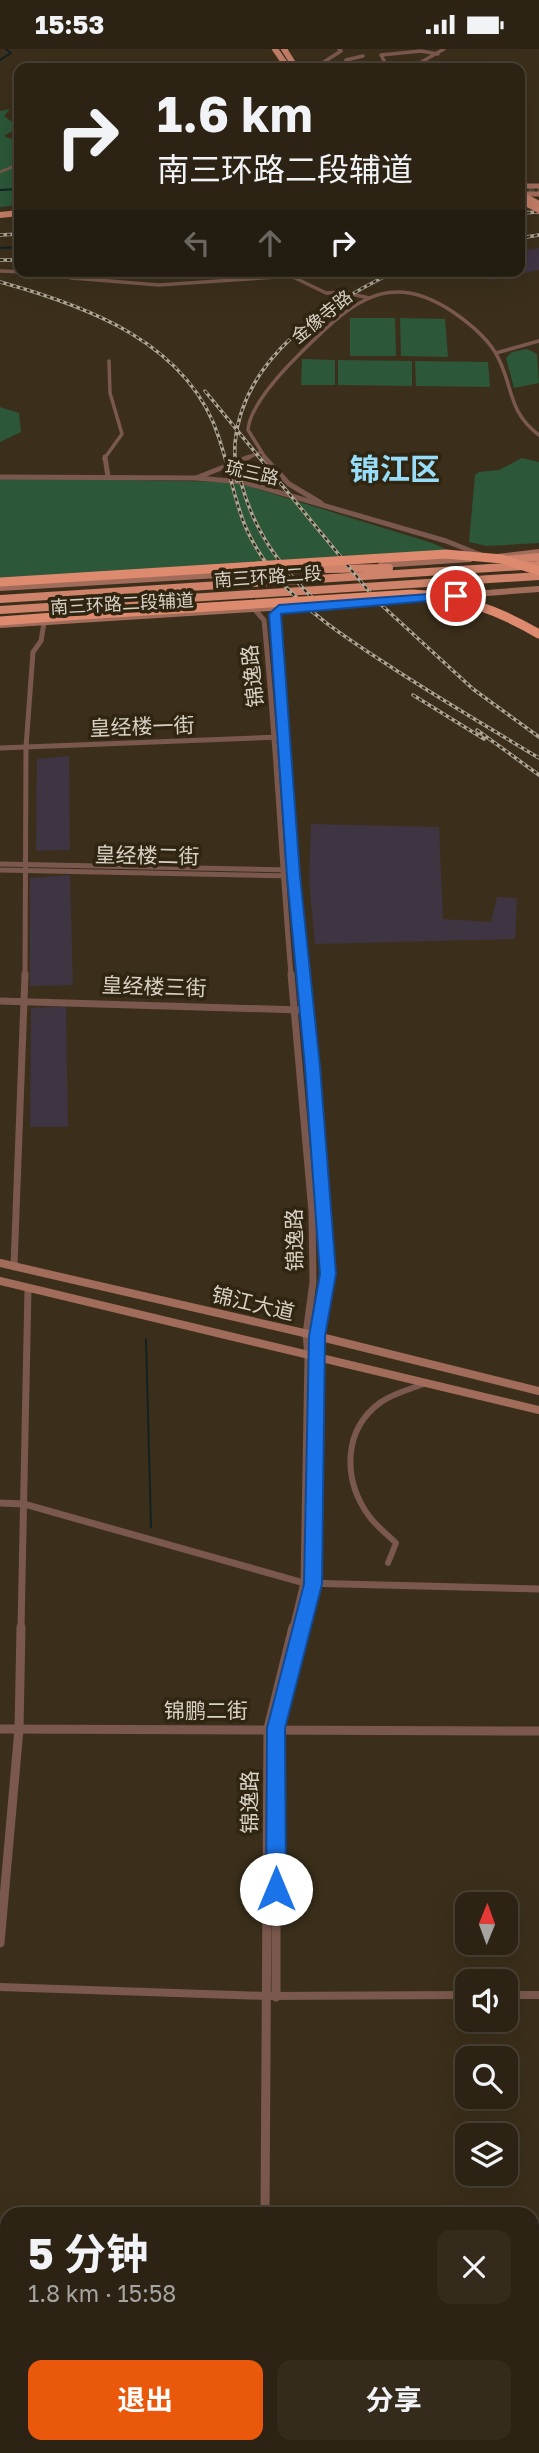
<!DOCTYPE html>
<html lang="zh">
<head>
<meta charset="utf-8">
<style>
  :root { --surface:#2c2314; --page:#342b1d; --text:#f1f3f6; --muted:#a6a4a0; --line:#484034; --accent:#ea580c }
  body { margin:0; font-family:"Golos Text","Noto Sans SC",sans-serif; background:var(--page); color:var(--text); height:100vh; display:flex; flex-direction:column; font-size:26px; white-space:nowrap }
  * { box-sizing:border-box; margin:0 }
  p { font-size:23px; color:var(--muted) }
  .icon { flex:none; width:38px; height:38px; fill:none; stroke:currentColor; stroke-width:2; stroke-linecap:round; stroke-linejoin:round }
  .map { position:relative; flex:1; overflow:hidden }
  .details { position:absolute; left:0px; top:2158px; width:539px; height:247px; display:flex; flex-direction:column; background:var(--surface); border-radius:21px 21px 0 0; box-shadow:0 7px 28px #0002,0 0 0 2px var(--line) }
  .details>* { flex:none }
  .top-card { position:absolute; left:14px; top:14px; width:511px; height:214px; border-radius:14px; box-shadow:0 7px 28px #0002,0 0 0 2px var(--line); background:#2c2314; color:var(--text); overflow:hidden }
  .needle { width:46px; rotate:1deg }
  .tools { position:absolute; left:455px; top:1843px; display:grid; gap:14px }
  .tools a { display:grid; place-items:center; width:63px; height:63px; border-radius:14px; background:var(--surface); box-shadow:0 7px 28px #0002,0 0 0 2px var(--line); font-size:35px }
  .pin { position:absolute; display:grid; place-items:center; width:60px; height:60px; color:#fff; margin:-30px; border:4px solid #fff; border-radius:50%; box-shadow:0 2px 7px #0007 }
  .me { position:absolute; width:77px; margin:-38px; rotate:0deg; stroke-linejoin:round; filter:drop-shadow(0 0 5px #0008) }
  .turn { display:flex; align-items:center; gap:24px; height:147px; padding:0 28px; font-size:32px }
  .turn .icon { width:91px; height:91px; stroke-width:2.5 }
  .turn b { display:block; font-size:49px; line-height:60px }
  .lanes { display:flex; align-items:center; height:66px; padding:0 28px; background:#0003; justify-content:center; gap:35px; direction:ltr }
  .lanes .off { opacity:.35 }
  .round { display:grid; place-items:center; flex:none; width:74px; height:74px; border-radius:14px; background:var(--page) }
  .summary { display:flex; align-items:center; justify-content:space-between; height:119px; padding:0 28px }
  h1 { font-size:42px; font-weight:700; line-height:52px }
  .primary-button { display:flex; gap:14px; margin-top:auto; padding:14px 28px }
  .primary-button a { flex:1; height:80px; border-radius:14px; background:var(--accent); color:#fff; font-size:28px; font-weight:700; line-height:80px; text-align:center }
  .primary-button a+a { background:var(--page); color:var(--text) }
  .status { display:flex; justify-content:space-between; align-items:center; height:49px; padding:0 35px; background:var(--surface); direction:ltr }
  .status svg { height:19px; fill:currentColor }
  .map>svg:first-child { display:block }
  .commercial { fill:#3f3442 }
  .green { fill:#2c5738 }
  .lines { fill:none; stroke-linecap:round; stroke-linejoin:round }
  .stream { stroke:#122222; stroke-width:2 }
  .primary-tunnel { stroke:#534734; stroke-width:6; stroke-dasharray:6 2.5; stroke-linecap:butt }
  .pedestrian { stroke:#7a584d; stroke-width:2.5 }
  .minor-far3 { stroke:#7a584d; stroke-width:3.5 }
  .minor-far2 { stroke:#7a584d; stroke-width:5 }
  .minor-far1 { stroke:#7a584d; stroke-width:6 }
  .minor { stroke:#7a584d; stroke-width:8 }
  .tertiary-far2 { stroke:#7a584d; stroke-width:5 }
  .tertiary-far1 { stroke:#7a584d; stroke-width:7 }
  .tertiary { stroke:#7a584d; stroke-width:9 }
  .secondary-far2 { stroke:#a26c5b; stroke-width:5 }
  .secondary-far1 { stroke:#a26c5b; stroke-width:6 }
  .secondary { stroke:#a26c5b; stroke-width:8 }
  .primary { stroke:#c17c66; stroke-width:6 }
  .trunk { stroke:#cf836a; stroke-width:8 }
  .motorway { stroke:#dd8a6f; stroke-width:9 }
  .rail-casing { stroke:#aea597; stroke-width:3.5 }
  .rail { stroke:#302511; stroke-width:2; stroke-dasharray:3.5; stroke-linecap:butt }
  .primary-bridge { stroke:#c17c66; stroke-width:6 }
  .motorway-bridge { stroke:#dd8a6f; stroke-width:9 }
  .route { fill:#1a73e8; stroke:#114b97; stroke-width:2 }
  .labels { text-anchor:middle; stroke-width:7; stroke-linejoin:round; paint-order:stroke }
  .far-street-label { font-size:18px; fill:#d8d1c5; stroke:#302511 }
  .street-label { font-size:21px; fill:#d8d1c5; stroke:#302511 }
  .far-town-label { font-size:30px; font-weight:bold; fill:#97dcf9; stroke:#302511 }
</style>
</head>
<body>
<div class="status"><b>15:53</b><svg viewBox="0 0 49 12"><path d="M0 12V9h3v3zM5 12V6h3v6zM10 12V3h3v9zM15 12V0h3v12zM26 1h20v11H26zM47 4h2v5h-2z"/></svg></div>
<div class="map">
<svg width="539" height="2404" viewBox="0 0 539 2404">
  <rect width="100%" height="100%" fill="#3b2f1b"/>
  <g class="commercial">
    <polygon points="539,199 539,221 493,231 483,222 520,222 520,202"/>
    <polygon points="69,707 70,801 36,802 37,710"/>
    <polygon points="311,775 439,778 443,870 491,873 497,848 517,849 515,890 315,895 309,830"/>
    <polygon points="70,826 73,936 30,937 30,829"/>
    <polygon points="66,957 68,1078 30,1078 31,959"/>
  </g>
  <g class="green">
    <polygon points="10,60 4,67 19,78 4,87 19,93 19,156 0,158 0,62"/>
    <polygon points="350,269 395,269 396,307 350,307"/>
    <polygon points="400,269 445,270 448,308 401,307"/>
    <polygon points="527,300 537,305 539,334 514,339 506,309 512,303"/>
    <polygon points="302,310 335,311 335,336 301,336"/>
    <polygon points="338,311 412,312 412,337 338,336"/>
    <polygon points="415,312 488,313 490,338 416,337"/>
    <polygon points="0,358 19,364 21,383 0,393"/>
    <polygon points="522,409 539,413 539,494 487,497 469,493 475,426 479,423 499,421"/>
    <polygon points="0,429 235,433 432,494 461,507 0,532"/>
  </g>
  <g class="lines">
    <g class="stream">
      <polyline points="0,11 11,4 6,0"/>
      <polyline points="0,141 19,140"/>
      <polyline points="0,199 19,198"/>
      <polyline points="146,1290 151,1478"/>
    </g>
    <polyline class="primary-tunnel" points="520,142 539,142"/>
    <polyline class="pedestrian" points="0,123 19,115"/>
    <g class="minor-far3">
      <polyline points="363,7 346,11 345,16 350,18 386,15"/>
      <polyline points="422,14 386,15 381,6 421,2 438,5"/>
      <polyline points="300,19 316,18 341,2 339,0"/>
      <polyline points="411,19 444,0"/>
      <polyline points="0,222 55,224 72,229 159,236 291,227 326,244 343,243 369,249"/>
      <polyline points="496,304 539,292"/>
      <polyline points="104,410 122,385 110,344 109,312"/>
      <polyline points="244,410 261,403"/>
      <path d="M 266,410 L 248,381 C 250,352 296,308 317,288 C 361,245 397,225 453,263 C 469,274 485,287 495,303 C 514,334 506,362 539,386"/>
    </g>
    <g class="minor-far2">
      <polyline points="105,408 108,428"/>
      <polyline points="264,408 289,435 321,454"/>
      <polyline points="196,429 249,408"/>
      <polyline points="0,815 293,821"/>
      <polyline points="0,821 293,827"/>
    </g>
    <path class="minor-far1" d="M 388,1514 L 396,1494 C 387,1485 377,1478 369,1467 C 343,1431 342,1381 381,1353 C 394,1344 411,1340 426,1334"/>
    <g class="minor">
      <polyline points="0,1938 266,1947 467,1946"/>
      <polyline points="506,1946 539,1946"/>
      <polyline points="0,2262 7,2262"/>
      <polyline points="532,2271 539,2271"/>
    </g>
    <g class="tertiary-far2">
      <polyline points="0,428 196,429 243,433 446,492 481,506"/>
      <polyline points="279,560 275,565 275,572 303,926"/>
      <path d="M 255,561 L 264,571 C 276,689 281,808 291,926"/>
      <polyline points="0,699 279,688"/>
      <polyline points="25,926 26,698 33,603 41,592 44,574"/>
    </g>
    <g class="tertiary-far1">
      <polyline points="291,925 312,1163 313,1233 306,1285 308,1307 304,1534 293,1579"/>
      <polyline points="0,952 300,961"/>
      <polyline points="14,1217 25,925"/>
      <polyline points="0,1454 24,1455 304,1534 539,1540"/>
      <polyline points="21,1579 28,1239"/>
      <polyline points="302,1579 313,1535 317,1287 328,1225 303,925"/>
    </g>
    <g class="tertiary">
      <polyline points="0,1680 539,1682"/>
      <polyline points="0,1894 19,1680 21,1578"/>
      <polyline points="276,1948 276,1679 302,1578"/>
      <polyline points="265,2165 268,1679 293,1578"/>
      <polyline points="532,2372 539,2361"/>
      <polyline points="266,2398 266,2404"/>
      <polyline points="511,2404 515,2398"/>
    </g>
    <g class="secondary-far2">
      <polyline points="520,137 539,137"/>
      <polyline points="520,145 539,145"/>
    </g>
    <g class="secondary-far1">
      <polyline points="497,508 539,503"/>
      <polyline points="381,516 470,510"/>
      <polyline points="0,539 334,519"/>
      <polyline points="447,547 539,540"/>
      <polyline points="0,576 427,549"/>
    </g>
    <g class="secondary">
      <polyline points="0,1214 317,1287 539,1342"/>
      <polyline points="0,1232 539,1361"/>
    </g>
    <g class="primary">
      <polyline points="275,0 288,19"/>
      <polyline points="284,0 296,19"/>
      <polyline points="520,145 539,155"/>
      <polyline points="0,166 19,164"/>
    </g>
    <g class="trunk">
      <polyline points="506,511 539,508"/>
      <polyline points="327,520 389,519"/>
      <polyline points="0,550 539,516"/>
      <polyline points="0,561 539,527"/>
    </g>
    <polyline class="motorway" points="0,572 67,567"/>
    <g class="rail-casing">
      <g id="rail">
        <polyline points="520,164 539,163"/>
        <polyline points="0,186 19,185"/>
        <polyline points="520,189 539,186"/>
        <polyline points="0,211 19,211"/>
        <polyline points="141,222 224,222"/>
        <path d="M 0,233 C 87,257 189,294 219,389 C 238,447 235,478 278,529 C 310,567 353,593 394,620 C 442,651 491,680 539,709"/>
        <polyline points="205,342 376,551 473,640 539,688"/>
        <path d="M 237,432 C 236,420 234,407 235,394 C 243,308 325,256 396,222"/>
        <path d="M 241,433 C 254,483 282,521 319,555"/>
        <polyline points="413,646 484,690"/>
        <polyline points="477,681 539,726"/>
      </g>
    </g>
    <use href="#rail" class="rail"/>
    <polyline class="primary-bridge" points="520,151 539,161"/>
    <g class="motorway-bridge">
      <polyline points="0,533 446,505 502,510 539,522"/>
      <path d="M 67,567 L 412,545 C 460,547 498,561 539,585"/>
    </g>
  </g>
  <polygon class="route" points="456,543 461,544 461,549 281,565 300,827 320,1018 336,1225 325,1287 322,1535 285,1679 286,1840 283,1847 276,1850 269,1847 266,1840 267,1679 304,1535 309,1287 320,1225 305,1018 287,827 269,565 279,556"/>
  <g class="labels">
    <g class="far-street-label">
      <text transform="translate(322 268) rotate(-39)" y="6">金像寺路</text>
      <text transform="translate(252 424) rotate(13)" y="6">琉三路</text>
      <text transform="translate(268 528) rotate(-4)" y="6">南三环路二段</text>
      <text transform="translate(122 555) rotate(-3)" y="6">南三环路二段辅道</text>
    </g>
    <g class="street-label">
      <text transform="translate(253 627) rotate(-96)" y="7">锦逸路</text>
      <text transform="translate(142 678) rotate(-2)" y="7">皇经楼一街</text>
      <text transform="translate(147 807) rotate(1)" y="7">皇经楼二街</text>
      <text transform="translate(154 938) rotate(2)" y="7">皇经楼三街</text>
      <text transform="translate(295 1191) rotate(-91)" y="7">锦逸路</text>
      <text transform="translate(253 1255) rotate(13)" y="7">锦江大道</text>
      <text x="206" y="1669">锦鹏二街</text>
      <text transform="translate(250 1753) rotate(-90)" y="7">锦逸路</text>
    </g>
    <g class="far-town-label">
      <text x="395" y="431">锦江区</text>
    </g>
  </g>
</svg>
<div class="tools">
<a><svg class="needle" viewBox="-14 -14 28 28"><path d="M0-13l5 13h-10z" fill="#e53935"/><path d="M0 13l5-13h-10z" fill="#a6a4a0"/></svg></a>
<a><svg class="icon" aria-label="sound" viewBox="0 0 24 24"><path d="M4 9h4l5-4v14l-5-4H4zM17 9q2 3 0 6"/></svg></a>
<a><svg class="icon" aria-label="search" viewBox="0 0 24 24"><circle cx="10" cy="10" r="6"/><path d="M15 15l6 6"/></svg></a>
<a><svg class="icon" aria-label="layers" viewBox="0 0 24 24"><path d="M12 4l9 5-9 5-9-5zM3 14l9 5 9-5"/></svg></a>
</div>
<div class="pin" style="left:456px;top:547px;background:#d93025"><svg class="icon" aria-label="arrive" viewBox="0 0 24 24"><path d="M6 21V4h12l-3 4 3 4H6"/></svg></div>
<svg class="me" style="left:276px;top:1840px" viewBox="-20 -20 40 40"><circle r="19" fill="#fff"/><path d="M0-13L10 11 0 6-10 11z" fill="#1a73e8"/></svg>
<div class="top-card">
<div class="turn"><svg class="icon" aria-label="right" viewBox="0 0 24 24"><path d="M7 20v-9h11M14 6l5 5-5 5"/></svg><div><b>1.6 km</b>南三环路二段辅道</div></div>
<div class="lanes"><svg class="icon off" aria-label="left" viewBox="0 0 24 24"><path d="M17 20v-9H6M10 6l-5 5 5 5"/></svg><svg class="icon off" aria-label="ahead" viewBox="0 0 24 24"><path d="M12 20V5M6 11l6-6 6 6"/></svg><svg class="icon" aria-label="right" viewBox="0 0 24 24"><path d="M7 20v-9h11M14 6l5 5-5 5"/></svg></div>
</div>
<section class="details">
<div class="summary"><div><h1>5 分钟</h1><p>1.8 km · 15:58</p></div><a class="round"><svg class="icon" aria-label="close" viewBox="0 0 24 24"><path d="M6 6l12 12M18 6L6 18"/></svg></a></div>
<div class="primary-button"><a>退出</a><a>分享</a></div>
</section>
</div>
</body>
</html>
